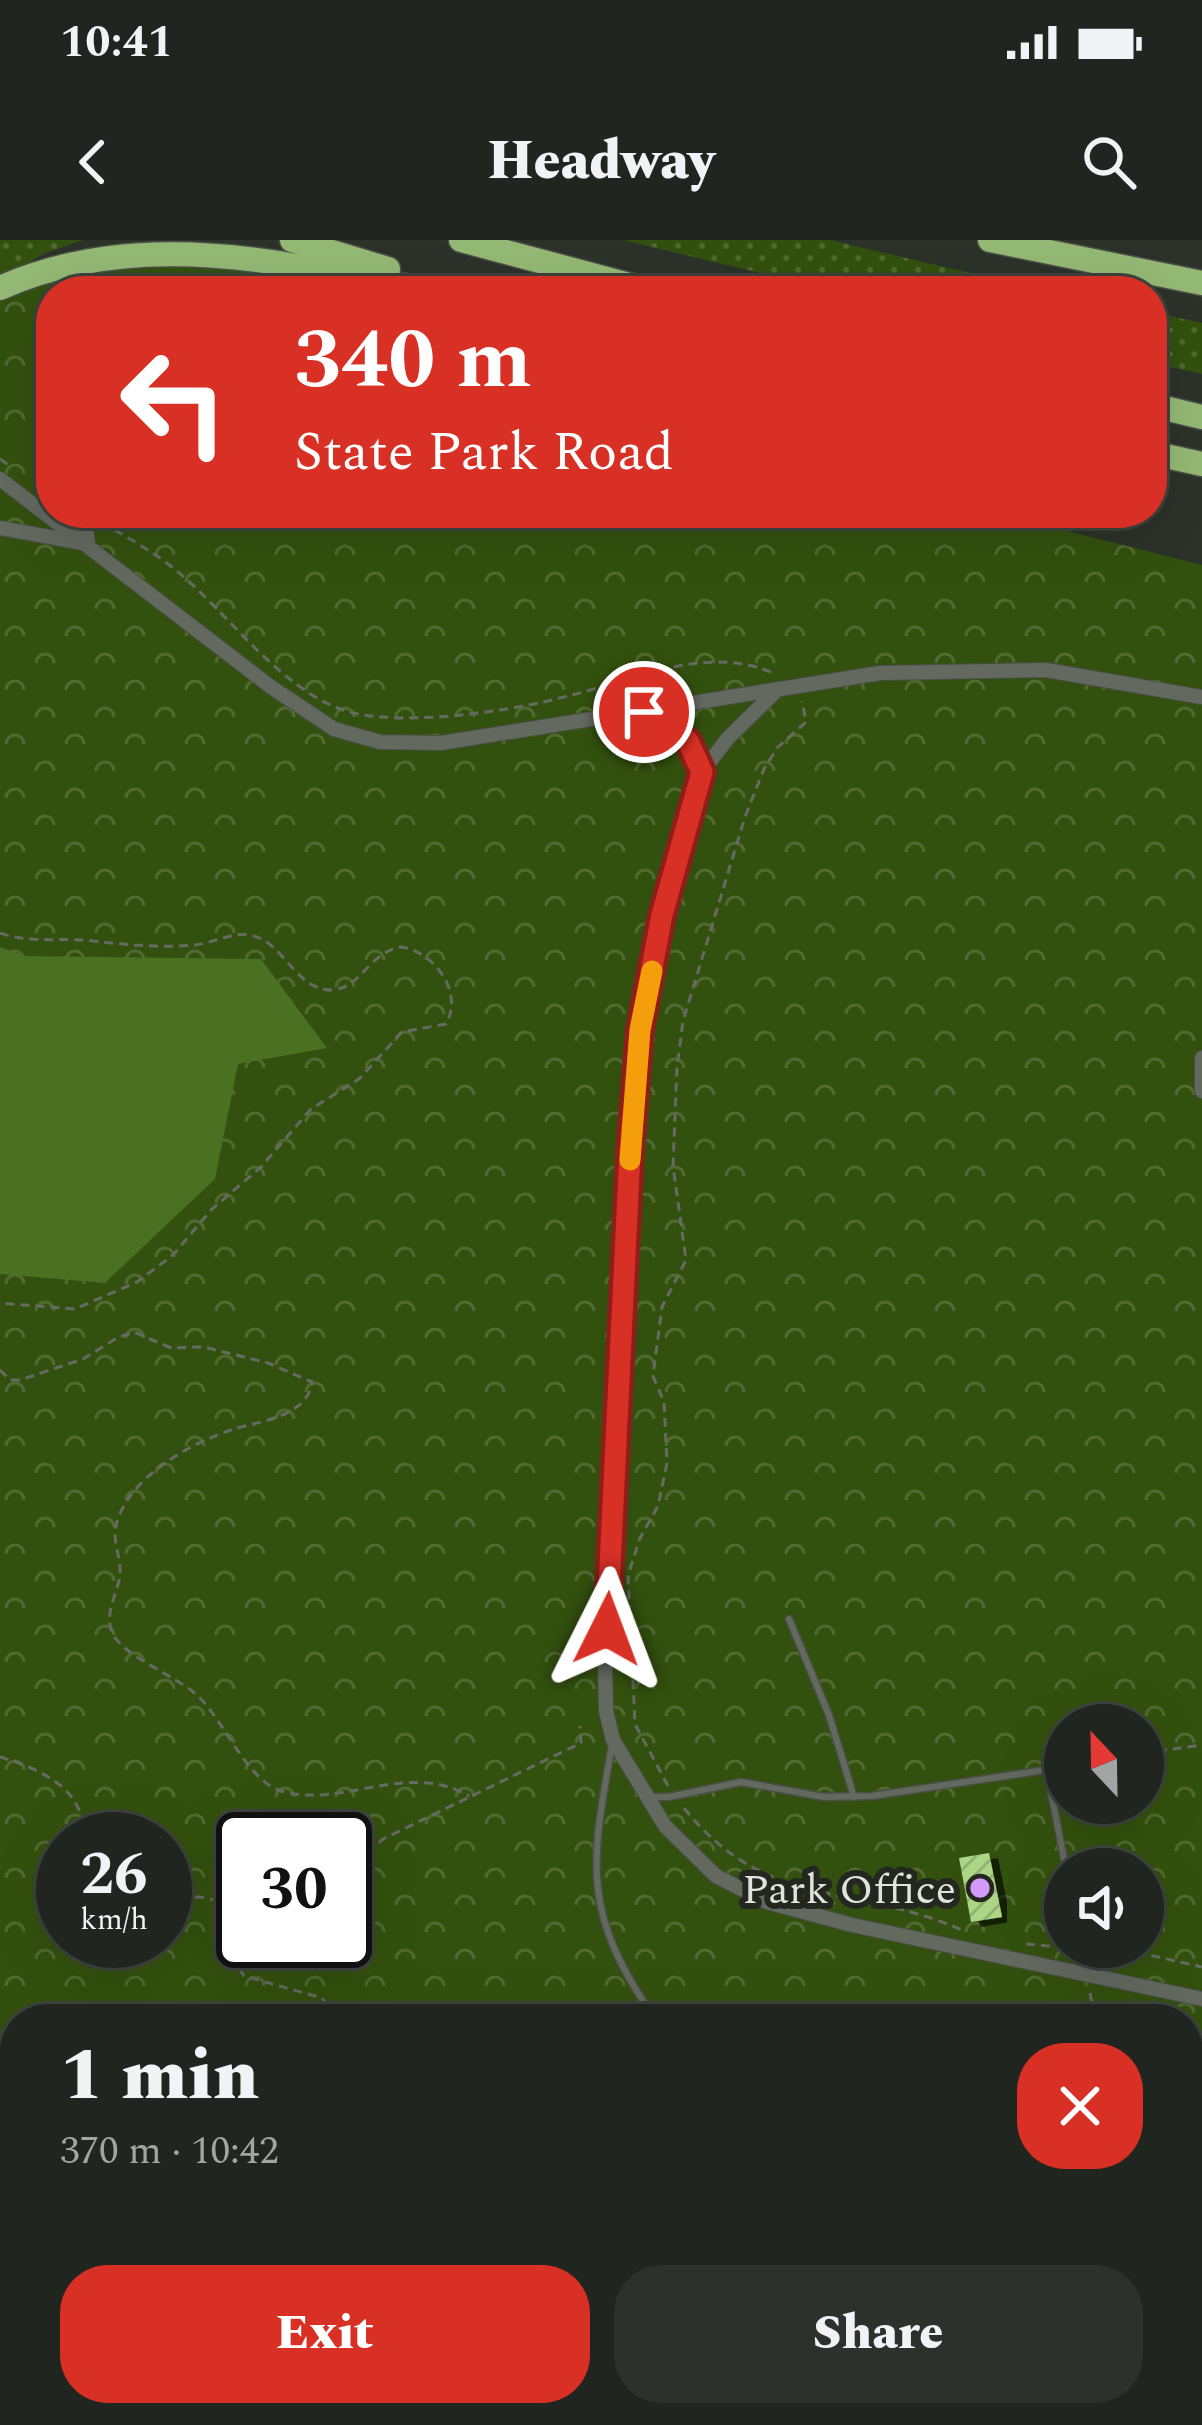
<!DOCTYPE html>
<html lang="en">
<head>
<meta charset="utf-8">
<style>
  :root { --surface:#21251f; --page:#2d312c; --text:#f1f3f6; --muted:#a2a5a4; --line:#3e423d; --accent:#d93025 }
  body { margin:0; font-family:Spectral,serif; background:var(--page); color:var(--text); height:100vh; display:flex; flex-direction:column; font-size:45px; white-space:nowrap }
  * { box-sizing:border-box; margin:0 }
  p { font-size:39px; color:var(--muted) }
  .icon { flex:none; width:66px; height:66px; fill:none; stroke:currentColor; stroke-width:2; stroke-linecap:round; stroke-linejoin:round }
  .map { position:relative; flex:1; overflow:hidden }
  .sheet { position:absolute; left:0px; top:1764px; width:1203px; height:423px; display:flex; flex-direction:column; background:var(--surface); border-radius:48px 48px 0 0; box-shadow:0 12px 48px #0002,0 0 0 3px var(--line) }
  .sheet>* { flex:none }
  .top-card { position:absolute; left:36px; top:36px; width:1131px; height:252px; border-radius:48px; box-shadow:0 12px 48px #0002,0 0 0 3px var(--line); background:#d93025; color:#fff; overflow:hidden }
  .needle { width:78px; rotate:338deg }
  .controls { position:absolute; left:1044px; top:1464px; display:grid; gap:24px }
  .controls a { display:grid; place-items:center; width:120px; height:120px; border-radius:50%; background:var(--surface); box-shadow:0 12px 48px #0002,0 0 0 3px var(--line); font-size:60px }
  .speed { position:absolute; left:36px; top:1572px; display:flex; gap:24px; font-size:60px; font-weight:700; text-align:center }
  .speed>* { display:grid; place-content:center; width:156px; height:156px; border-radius:50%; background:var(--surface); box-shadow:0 12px 48px #0002,0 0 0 3px var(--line); line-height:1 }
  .speed small { font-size:30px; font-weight:400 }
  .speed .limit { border:6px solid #111; border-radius:18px; background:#fff; color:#111 }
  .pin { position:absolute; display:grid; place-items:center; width:102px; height:102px; color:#fff; margin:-51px; border:6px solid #fff; border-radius:50%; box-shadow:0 3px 12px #0007 }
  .me { position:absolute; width:132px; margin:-66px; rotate:3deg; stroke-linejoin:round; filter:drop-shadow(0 0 9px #0008) }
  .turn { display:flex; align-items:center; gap:42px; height:252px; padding:0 60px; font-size:54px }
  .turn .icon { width:156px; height:156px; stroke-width:2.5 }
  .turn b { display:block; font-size:84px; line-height:102px }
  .round { display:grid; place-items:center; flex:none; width:126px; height:126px; border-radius:48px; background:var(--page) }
  .summary { display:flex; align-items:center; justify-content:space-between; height:204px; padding:0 60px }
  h1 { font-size:72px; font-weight:800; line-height:90px }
  .action { display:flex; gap:24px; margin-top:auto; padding:24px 60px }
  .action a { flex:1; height:138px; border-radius:48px; background:var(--accent); color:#fff; font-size:48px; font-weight:800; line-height:138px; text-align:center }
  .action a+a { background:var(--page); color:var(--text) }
  .status { display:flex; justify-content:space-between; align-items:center; height:84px; padding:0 60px; background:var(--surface); direction:ltr }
  .status svg { height:33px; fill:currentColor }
  header { display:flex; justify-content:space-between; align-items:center; height:156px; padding:0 60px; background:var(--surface); font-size:54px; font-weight:800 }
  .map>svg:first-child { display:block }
  .grass { fill:url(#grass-dots) }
  .forest { fill:url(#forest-firs) }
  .park { fill:url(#park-crowns); fill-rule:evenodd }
  .water { fill:#4b7021 }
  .building { fill:url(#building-hatch); filter:url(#shadow) }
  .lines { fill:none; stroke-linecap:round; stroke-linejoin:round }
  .lane-casing { stroke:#4a4e47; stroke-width:9 }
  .street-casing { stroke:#4a4e47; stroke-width:16 }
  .highway-casing { stroke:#4a4e47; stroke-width:27 }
  .path { stroke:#666a63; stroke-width:3; stroke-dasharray:9 6; stroke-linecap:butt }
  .lane { stroke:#646960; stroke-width:6 }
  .street { stroke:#646960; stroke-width:14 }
  .highway { stroke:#94b974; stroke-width:24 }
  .route-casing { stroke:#8d1f18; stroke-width:30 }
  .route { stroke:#d93025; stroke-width:21 }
  .slow { stroke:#f59e0b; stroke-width:21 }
  .poi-dot { fill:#d59bfb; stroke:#23271f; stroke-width:4.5 }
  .labels { text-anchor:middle; stroke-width:12; stroke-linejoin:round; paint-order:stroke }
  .poi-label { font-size:42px; fill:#e0e3de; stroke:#23271f; text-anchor:end }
</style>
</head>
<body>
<div class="status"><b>10:41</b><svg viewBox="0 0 49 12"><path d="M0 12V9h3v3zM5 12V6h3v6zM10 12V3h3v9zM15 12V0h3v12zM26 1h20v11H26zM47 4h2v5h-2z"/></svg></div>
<header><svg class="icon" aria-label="back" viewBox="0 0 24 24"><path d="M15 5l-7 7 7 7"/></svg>Headway<svg class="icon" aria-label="search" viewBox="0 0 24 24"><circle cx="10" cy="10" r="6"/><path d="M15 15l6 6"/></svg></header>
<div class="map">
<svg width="1202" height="2185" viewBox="0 0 1202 2185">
  <defs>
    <pattern id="grass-dots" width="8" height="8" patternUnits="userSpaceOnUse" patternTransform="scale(3)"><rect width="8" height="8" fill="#33510e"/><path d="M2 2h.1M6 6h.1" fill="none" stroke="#506a31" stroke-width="1.8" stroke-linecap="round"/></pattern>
    <pattern id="forest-firs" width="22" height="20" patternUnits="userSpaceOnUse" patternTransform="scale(3)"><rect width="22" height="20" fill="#33510e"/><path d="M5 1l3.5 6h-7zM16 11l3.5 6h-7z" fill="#506a31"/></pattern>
    <pattern id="park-crowns" width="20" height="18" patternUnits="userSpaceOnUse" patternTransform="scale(3)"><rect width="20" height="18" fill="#33510e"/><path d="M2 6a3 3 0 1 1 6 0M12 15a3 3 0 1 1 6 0" fill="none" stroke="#506a31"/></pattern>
    <pattern id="building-hatch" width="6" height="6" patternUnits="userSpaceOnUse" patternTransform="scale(3)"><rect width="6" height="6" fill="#acd686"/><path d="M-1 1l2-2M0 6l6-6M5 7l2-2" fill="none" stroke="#92b275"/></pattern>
    <filter id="shadow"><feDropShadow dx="9" dy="5" stdDeviation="0" flood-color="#0009"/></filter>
  </defs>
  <rect width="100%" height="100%" fill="#2c3129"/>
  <g class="grass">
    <polygon points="0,0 83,0 43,14 0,40"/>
    <polygon points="623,0 829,0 1048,51 834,51"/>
    <polygon points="1152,72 1202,83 1202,134 1152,123"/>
  </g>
  <polygon class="forest" points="155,15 278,37 316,51 51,51 0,66 14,48"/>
  <path class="park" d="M 0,21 L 118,51 L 51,51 L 51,273 L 996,273 L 1202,325 L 1202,2185 L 0,2185 ZM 1065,1485 L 1143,1485 L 1143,1563 L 1065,1563 ZM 63,1599 L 165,1599 L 165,1701 L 63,1701 ZM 243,1599 L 345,1599 L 345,1701 L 243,1701 ZM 1065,1629 L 1143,1629 L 1143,1707 L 1065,1707 ZM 15,1779 L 1188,1779 L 1188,2172 L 15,2172 Z"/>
  <polygon class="water" points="0,707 25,716 261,719 327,808 238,824 215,939 105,1043 0,1034"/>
  <polygon class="building" points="989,1613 1002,1677 971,1682 959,1618"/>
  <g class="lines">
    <g class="lane-casing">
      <g id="lane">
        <polyline points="789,1379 829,1475 854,1557"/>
        <path d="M 612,1505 C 590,1627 582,1673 655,1779"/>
        <polyline points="1047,1532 1066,1629"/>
        <polyline points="648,1557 669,1557 741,1542 824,1557 872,1556 1065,1527"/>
        <polyline points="1082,1707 1086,1730"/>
        <polyline points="393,2185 406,2172"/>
      </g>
    </g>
    <g class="street-casing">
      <g id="street">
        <polyline points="0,239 271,447 334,489 380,502 441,503 880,433 1046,430 1202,457"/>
        <polyline points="85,273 88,304"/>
        <polyline points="0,288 83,303"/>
        <polyline points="778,449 728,498 702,532 663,675 640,790 630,912 605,1423 606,1471 613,1500 665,1586 716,1636 767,1662 852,1685 1202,1759"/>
        <polyline points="644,472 688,501 702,532"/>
        <polyline points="1202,818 1202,851"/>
      </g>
    </g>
    <g class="highway-casing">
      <g id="highway">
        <polyline points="292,0 388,29"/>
        <polyline points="461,0 652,51"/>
        <polyline points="990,0 1202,43"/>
        <path d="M 0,48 C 107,0 230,10 348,36 C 378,42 409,46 439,51"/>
        <polyline points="1152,165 1202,177"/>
        <polyline points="1152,213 1202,224"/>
      </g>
    </g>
    <g class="path">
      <polyline points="0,219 10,226"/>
      <polyline points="37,246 51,253"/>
      <path d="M 102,282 C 125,297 151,310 172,327 C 228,371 286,460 358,474 C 415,485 512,471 568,456 C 634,440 707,404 773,433"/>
      <path d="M 0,693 C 31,704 61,697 93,701 C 126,705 161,708 195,705 C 213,703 231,692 250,695 C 284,701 296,752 333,750 C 363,747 368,712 402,707 C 435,713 464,752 446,784 L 402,792 L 359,839 L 311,869 L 261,927 L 211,970 L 173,1015 L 137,1042 L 75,1069 L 0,1063"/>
      <path d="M 0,1130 L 10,1140 L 20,1140 L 83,1119 L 117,1098 L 134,1092 L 171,1108 L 204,1107 L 268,1123 L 312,1142 C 307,1178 258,1181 231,1190 C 189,1204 135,1235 119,1276 C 110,1298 119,1308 120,1329 C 121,1350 103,1371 112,1392 C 120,1415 179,1437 199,1457 C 225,1483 248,1541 281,1551 C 342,1569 407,1520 469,1556"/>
      <polyline points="1143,1513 1202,1505"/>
      <path d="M 0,1517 C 38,1528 92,1551 80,1599"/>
      <polyline points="668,1546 635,1484 628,1335 640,1298 658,1266 667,1223 664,1162 653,1136 662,1067 686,1020 673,926 677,827 683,781 745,577 764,529 777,508 806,482 802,461"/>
      <path d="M 684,1568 C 768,1673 855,1642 964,1691"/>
      <polyline points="345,1632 383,1599 581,1503 580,1486"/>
      <polyline points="165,1658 200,1657 243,1666"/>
      <polyline points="236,1667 243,1694"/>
      <polyline points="244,1701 236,1724 244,1736 322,1758 329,1768 327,1779"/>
      <polyline points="1026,1704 1070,1708"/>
      <polyline points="1092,1709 1127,1710 1202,1727"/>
      <polyline points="1090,1753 1095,1779"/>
      <polyline points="0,1906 15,1895"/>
      <polyline points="0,1931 7,1969 0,1987"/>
      <polyline points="446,2185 447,2172"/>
      <polyline points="1154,2185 1165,2172"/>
    </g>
    <use href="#lane" class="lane"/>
    <use href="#street" class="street"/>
    <use href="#highway" class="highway"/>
  </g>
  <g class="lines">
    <g class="route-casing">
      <polyline id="route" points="607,1389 630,912 640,790 662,675 702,532 688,501 644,472"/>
    </g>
    <use href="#route" class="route"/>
    <polyline class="slow" points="630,920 640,790 652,731"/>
  </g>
  <circle class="poi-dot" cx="980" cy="1648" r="12"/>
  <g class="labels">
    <g class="poi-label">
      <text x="956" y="1663">Park Office</text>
    </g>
  </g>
</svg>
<div class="controls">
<a><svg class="needle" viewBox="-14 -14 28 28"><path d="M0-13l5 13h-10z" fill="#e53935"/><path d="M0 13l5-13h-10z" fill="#a2a5a4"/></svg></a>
<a><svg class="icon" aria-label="sound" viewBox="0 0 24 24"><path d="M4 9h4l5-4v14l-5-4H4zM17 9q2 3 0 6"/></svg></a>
</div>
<div class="speed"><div>26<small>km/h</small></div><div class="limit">30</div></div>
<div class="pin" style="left:644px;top:472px;background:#d93025"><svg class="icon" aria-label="arrive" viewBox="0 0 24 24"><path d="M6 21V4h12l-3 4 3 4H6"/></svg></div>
<svg class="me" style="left:607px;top:1389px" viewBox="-20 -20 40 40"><path d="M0-17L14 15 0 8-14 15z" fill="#d93025" stroke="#fff" stroke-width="4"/></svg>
<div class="top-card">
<div class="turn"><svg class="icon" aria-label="left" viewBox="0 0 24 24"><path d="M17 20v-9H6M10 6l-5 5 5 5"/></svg><div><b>340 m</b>State Park Road</div></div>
</div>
<section class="sheet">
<div class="summary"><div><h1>1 min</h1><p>370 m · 10:42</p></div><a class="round" style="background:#d93025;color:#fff"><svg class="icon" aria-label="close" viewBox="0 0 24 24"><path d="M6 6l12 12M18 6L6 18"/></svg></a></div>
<div class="action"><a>Exit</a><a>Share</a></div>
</section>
</div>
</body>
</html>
